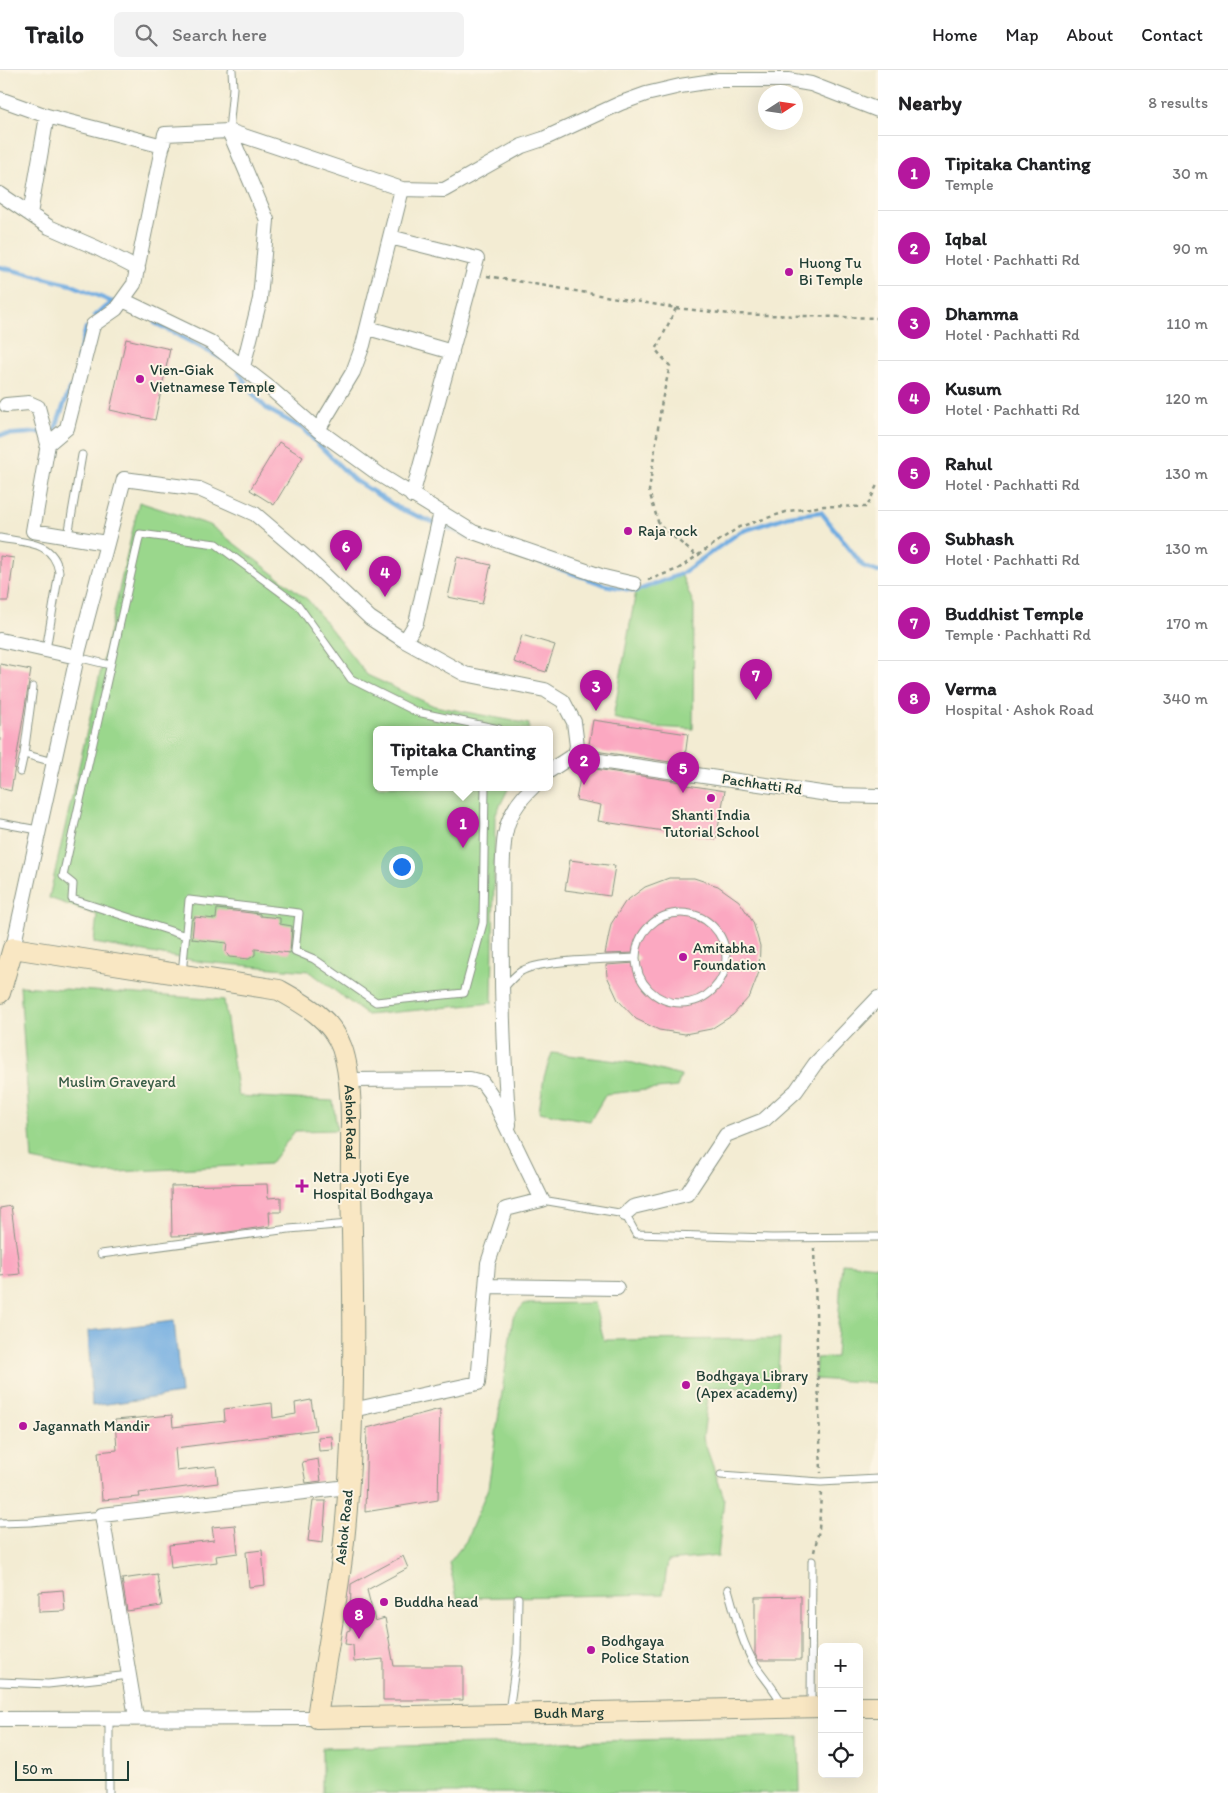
<!DOCTYPE html>
<meta charset="utf-8">
<style>
body{margin:0;font-family:Itim,sans-serif;background:#f2f2f2;color:#202124}
.controls{position:absolute;right:15px;bottom:15px;display:grid;overflow:hidden;border-radius:8px;box-shadow:0 5px 20px #0002}
.controls button{width:45px;height:45px;display:grid;place-items:center;padding:0;border:0;border-bottom:1px solid #e0e0e0;background:#fff;color:#202124;font:25px sans-serif}
.compass{position:absolute;left:758px;top:15px;width:45px;height:45px;border-radius:50%;background:#fff;box-shadow:0 5px 20px #0002;rotate:78deg}
.scale{position:absolute;left:15px;bottom:12px;width:114px;box-sizing:border-box;padding-left:5px;border:2px solid #1f3d34;border-top:0;font-size:14px;line-height:18px;white-space:nowrap;color:#1f3d34;-webkit-text-stroke:4px #fcf5e5;paint-order:stroke}
.you{position:absolute;left:401px;top:796px;width:18px;height:18px;margin:-12px;border:4px solid #fff;border-radius:50%;background:#1a73e8;box-shadow:0 0 0 8px #1a73e833}
.badge{display:grid;place-items:center;width:32px;height:32px;border-radius:50%;background:#b5179e;color:#fff;font-size:16px;font-weight:700}
.pin{position:absolute;translate:-50% -41px;filter:drop-shadow(0 1px 2px #0008)}
.pin::after{content:'';position:absolute;top:26px;width:18px;height:15px;background:inherit;clip-path:polygon(0 0,100% 0,50% 100%)}
.popup{position:absolute;left:373px;top:656px;width:180px;height:65px;box-sizing:border-box;display:grid;place-content:center;border-radius:8px;background:#fff;filter:drop-shadow(0 1px 4px #0005);font-size:16px;white-space:nowrap;color:#757577}
.popup b{font-size:19px;color:#202124}
.popup::after{content:'';position:absolute;left:50%;top:100%;margin-left:-10px;border:10px solid transparent;border-top-color:#fff}
.list{margin:0;padding:0;list-style:none}
h2{display:flex;justify-content:space-between;align-items:center;height:65px;margin:0;padding:0 20px;font-size:21px}
h2 small{font-size:16px;font-weight:400;color:#757577}
.list li{display:grid;grid-template-columns:32px 1fr auto;gap:15px;align-items:center;box-sizing:border-box;height:75px;padding:0 20px;border-top:1px solid #e0e0e0}
.list b{display:block;font-size:19px;white-space:nowrap}
.list p{margin:0;font-size:16px;white-space:nowrap;color:#757577}
.list em{font-size:16px;font-style:normal;color:#757577}
.icon{flex:none;width:28px;height:28px;fill:none;stroke:currentColor;stroke-width:2;stroke-linecap:round;stroke-linejoin:round}
.map{position:relative;flex:none;width:878px;height:1723px;overflow:hidden}
header{display:flex;align-items:center;gap:30px;box-sizing:border-box;height:70px;padding:0 25px;background:#fff;border-bottom:1px solid #e0e0e0}
header strong{font-size:24px}
nav{display:flex;gap:28px;margin-inline-start:auto;font-size:18px}
.search{width:350px;height:45px;background:#f2f2f2;display:flex;align-items:center;gap:12px;box-sizing:border-box;padding:0 18px;border-radius:8px;color:#757577;font-size:19px}
main{display:flex}
aside{flex:1;background:#fff}
.map>svg:first-child{display:block}
.green{fill:#9ad78c;stroke:#5c8a60}
.water{fill:#6face1;stroke:#47748a}
.lines{fill:none;stroke-linecap:round;stroke-linejoin:round}
.stream{stroke:#6face1;stroke-width:4.5}
.building{fill:#fba8c1}
.lane-casing{stroke:#899484;stroke-width:9}
.street-casing{stroke:#899484;stroke-width:16}
.secondary-casing{stroke:#899484;stroke-width:22}
.path{stroke:#899484;stroke-width:2.5;stroke-dasharray:4 4;stroke-linecap:butt}
.lane{stroke:#fff;stroke-width:7}
.street{stroke:#fff;stroke-width:14}
.secondary{stroke:#f9e7c3;stroke-width:20}
.poi-dot{fill:#b5179e;stroke:#fcf5e5;stroke-width:2}
.labels{text-anchor:middle;dominant-baseline:central;stroke-width:4;stroke-linejoin:round;paint-order:stroke}
.poi-label{font-size:15px;fill:#1f3d34;stroke:#fcf5e5;text-anchor:start}
.street-label{font-size:15px;fill:#1f3d34;stroke:#fcf5e5}
.park-label{font-size:15px;fill:#385c46;stroke:#fcf5e5}
</style>
<header>
<strong>Trailo</strong>
<div class="search"><svg class="icon" aria-label="search" viewBox="0 0 24 24"><circle cx="10" cy="10" r="6"/><path d="M15 15l6 6"/></svg>Search here</div>
<nav><a>Home</a><a>Map</a><a>About</a><a>Contact</a></nav>
</header>
<main>
<div class="map">
<svg width="878" height="1723" viewBox="0 0 878 1723">
<rect width="100%" height="100%" fill="#fcf5e5"/>
<filter id="ink" filterUnits="userSpaceOnUse"><feTurbulence type="fractalNoise" baseFrequency=".02" numOctaves="2"/><feDisplacementMap in="SourceGraphic" scale="10" xChannelSelector="R" yChannelSelector="G"/><feConvolveMatrix kernelMatrix="1 2 1 2 8 2 1 2 1" color-interpolation-filters="sRGB"/></filter>
<filter id="wash" filterUnits="userSpaceOnUse"><feTurbulence type="fractalNoise" baseFrequency=".0096" numOctaves="4" result="noise"/><feDisplacementMap in="SourceGraphic" scale="20" xChannelSelector="R" yChannelSelector="G"/><feGaussianBlur stdDeviation="1.12" result="paint"/><feColorMatrix in="noise" values="0 0 0 0 0 0 0 0 0 0 0 0 0 0 0 0 0 1.4 0 .05"/><feComposite in="paint" operator="in"/></filter>
<g filter="url(#wash)">
<rect width="100%" height="100%" fill="#f3ecd3"/>
<path class="green" d="M139 432 210 455 308 530 367 605 434 636 529 654V659H377V717H509L495 746 492 933 367 945 309 901 203 892 94 873 97 845 49 828Z
M681 504 694 535 693 659 654 657 613 648 636 521Z
M20 916 224 930 238 1026 333 1031 337 1060 295 1061 270 1094 98 1103 32 1090Z
M552 983 633 993 681 1006 677 1017 606 1024 590 1051 539 1042 544 1007Z
M842 1193 878 1196V1313L815 1309 816 1288 836 1287Z
M594 1233 604 1270 780 1269 777 1319 709 1317 703 1368 724 1428 718 1486 668 1491 663 1524 457 1528 449 1493 466 1471 488 1418 513 1247 524 1234Z
M799 1666 800 1723H322V1678Z"/>
<path class="water" d="M174 1251 181 1324 92 1336 88 1261Z"/>
<g class="lines">
<path class="stream" d="M0 197 72 215 117 234
M95 245 113 232
M155 253 221 288
M78 288 86 258
M239 302 252 323 267 339 302 358 353 409 400 439 472 468
M51 362H54L70 318
M0 365 44 362
M531 489 605 515 636 521 681 504 740 462 789 446 821 442 863 496 878 502"/>
</g>
<g id="blocks">
<path class="building" d="M126 269 170 279 155 350 110 340Z
M279 372 303 387 274 435 250 420Z
M0 486 14 488 8 531H0Z
M457 487 491 495 482 534 448 527Z
M522 565 555 575 546 602 514 592Z
M0 594 31 600 11 721 0 718Z
M593 650 688 664 684 694 588 680Z
M582 697 681 712V714L725 721 716 769 598 751 601 735 576 730Z
M570 790 615 796 610 826 565 820Z
M669 808H694L718 816 739 831 753 852 760 876 759 902 750 926 733 945 711 959 685 964 659 960 636 949 618 930 607 906 606 895 636 893 640 888 635 883 605 884 611 854 625 832 645 817Z
M217 839 260 844V846L280 848V854L292 856 290 883 255 879V885L249 889 229 887 226 882 227 873 192 869 194 847 216 849Z
M267 1114 268 1128 281 1127V1142H269L270 1156 207 1165 172 1166 171 1116Z
M11 1136 20 1204 0 1206V1138Z
M311 1330 316 1360 175 1378 177 1401 216 1396 218 1413 139 1423 140 1427 102 1430 98 1382 117 1380 115 1350 172 1345 173 1357 225 1351 224 1339 272 1333 273 1348 296 1344 295 1333Z
M440 1339 438 1430 365 1442 367 1358Z
M332 1366 333 1380 319 1381 318 1367Z
M318 1389 321 1411 306 1413 302 1392Z
M313 1431H326L323 1473 308 1471Z
M235 1455 238 1483 216 1486 217 1492 171 1498 169 1475 214 1470 212 1457Z
M262 1480 265 1515 249 1517 246 1482Z
M403 1486 408 1498 367 1520 375 1551 385 1548 394 1596H463V1630H383V1589L354 1592 353 1575 345 1574 347 1561 350 1560 351 1514Z
M157 1504 162 1536 127 1541 122 1509Z
M63 1520 65 1541 39 1542V1522Z
M801 1526V1590H758L755 1584V1527Z"/>
</g>
</g>
<g filter="url(#ink)">
<use href="#blocks" fill-opacity="0" stroke="#899484" stroke-width="1"/>
<g class="lines">
<g class="lane-casing">
<path id="lane" d="M229 61 233 18 232 0
M68 466 82 385
M0 468C26 473 54 471 59 502L46 580
M77 587 110 595
M33 617 24 684 53 692
M20 702 24 684
M0 753 38 760
M636 888a45 45 0 1 1 90 0a45 45 0 1 1-90 0Z
M186 866 72 829 73 814 63 806 140 464 216 474 298 535 351 609 417 642 499 659
M182 904 189 830 299 843 295 881 314 889 376 932 464 923 483 853 485 717
M503 919C508 913 513 907 520 902 539 889 609 890 635 888
M542 1130 625 1144 636 1164 772 1168 878 1167
M101 1184 289 1159 349 1154
M721 1405 821 1412 878 1409
M0 1453 31 1452 102 1445
M728 1519C735 1543 741 1571 754 1593 764 1608 774 1618 783 1635
M0 1612 48 1614 130 1605
M811 1634 812 1491
M509 1642 517 1584 518 1528
M109 1723V1648"/>
</g>
<g class="street-casing">
<path id="street" d="M0 29 47 46 163 76
M229 61 267 150 260 229 243 297
M0 124 49 157 97 178 138 199
M30 144 47 46
M390 167 477 189 412 426
M123 230 210 272 271 319 318 360 380 405 473 462 604 507 634 514
M368 258 452 282
M6 335 29 333 38 337 48 374
M318 360 353 302 363 275 402 119
M106 473 33 461 48 374 67 358 93 255 116 239 134 214 165 64 229 61 402 119 444 120 522 76 543 69 621 33 646 24 680 16 719 10H788L811 14 878 40
M0 570 77 587
M405 571 416 553 441 442
M549 701 575 684
M13 878 77 587 124 409 199 419 255 444 309 490 370 548 405 571 465 604 545 620 563 631 574 652 577 676 575 684 586 689 835 725 878 726
M349 1010 470 1009 482 1012 490 1023 542 1130 506 1139 488 1193 478 1313 352 1340
M509 1055C503 985 501 915 502 845 503 819 501 791 505 765 508 746 519 730 533 717
M625 1144 633 1137 687 1124 726 1065 764 1050 796 1021 815 994 878 928
M486 1216 617 1218
M136 1647 102 1445 348 1417
M0 1649 317 1648"/>
</g>
<g class="secondary-casing">
<g id="secondary">
<path id="s1" d="M0 923 13 878 279 920C304 934 332 949 342 978 355 1015 350 1079 351 1119 354 1236 356 1355 344 1471 338 1530 325 1589 317 1648L822 1637"/>
<path d="M859 1637H878"/>
</g>
</g>
<path class="path" d="M487 206 676 238 656 280 670 296 662 330 649 421 659 455 697 486
M676 238 730 244 878 248
M648 510 678 499 739 457 789 441 824 436 867 437 877 415 878 416
M814 1178 821 1403
M814 1482 819 1460 821 1423"/>
<use href="#lane" class="lane"/>
<use href="#street" class="street"/>
<use href="#secondary" class="secondary"/>
</g>
</g>
<g class="poi-dot">
<circle cx="789" cy="202" r="5"/>
<circle cx="140" cy="309" r="5"/>
<circle cx="628" cy="461" r="5"/>
<circle cx="711" cy="728" r="5"/>
<circle cx="683" cy="887" r="5"/>
<path d="M299.5 1108.5h5v5h5v5h-5v5h-5v-5h-5v-5h5z"/>
<circle cx="686" cy="1315" r="5"/>
<circle cx="23" cy="1356" r="5"/>
<circle cx="384" cy="1532" r="5"/>
<circle cx="591" cy="1580" r="5"/>
</g>
<g class="labels">
<g class="poi-label">
<text x="799" y="193">Huong Tu<tspan x="799" dy="17">Bi Temple</tspan></text>
<text x="150" y="300">Vien-Giak<tspan x="150" dy="17">Vietnamese Temple</tspan></text>
<text x="638" y="461">Raja rock</text>
<text x="711" y="745" text-anchor="middle">Shanti India<tspan x="711" dy="17">Tutorial School</tspan></text>
<text x="693" y="878">Amitabha<tspan x="693" dy="17">Foundation</tspan></text>
<text x="313" y="1107">Netra Jyoti Eye<tspan x="313" dy="17">Hospital Bodhgaya</tspan></text>
<text x="696" y="1306">Bodhgaya Library<tspan x="696" dy="17">(Apex academy)</tspan></text>
<text x="33" y="1356">Jagannath Mandir</text>
<text x="394" y="1532">Buddha head</text>
<text x="601" y="1571">Bodhgaya<tspan x="601" dy="17">Police Station</tspan></text>
</g>
<g class="street-label">
<text transform="translate(762 714) rotate(8)">Pachhatti Rd</text>
<text stroke="none"><textPath href="#s1" startOffset="479">Ashok Road</textPath></text>
<text transform="translate(344 1457) rotate(-84)">Ashok Road</text>
<text stroke="none"><textPath href="#s1" startOffset="1329">Budh Marg</textPath></text>
</g>
<g class="park-label">
<text x="117" y="1012">Muslim Graveyard</text>
</g>
</g>
</svg>
<div class="controls">
<button>+</button>
<button>−</button>
<button><svg class="icon" aria-label="locate" viewBox="0 0 24 24"><circle cx="12" cy="12" r="6"/><path d="M12 2v4M12 18v4M2 12h4M18 12h4"/></svg></button>
</div>
<svg class="compass" viewBox="-18 -18 36 36"><path d="M0-13l5 13h-10z" fill="#e53935"/><path d="M0 13l5-13h-10z" fill="#757577"/></svg>
<div class="scale">50 m</div>
<div class="you"></div>
<div class="pin badge" style="left:463px;top:778px">1</div>
<div class="popup"><b>Tipitaka Chanting</b>Temple</div>
<div class="pin badge" style="left:584px;top:715px">2</div>
<div class="pin badge" style="left:596px;top:641px">3</div>
<div class="pin badge" style="left:385px;top:527px">4</div>
<div class="pin badge" style="left:683px;top:723px">5</div>
<div class="pin badge" style="left:346px;top:501px">6</div>
<div class="pin badge" style="left:756px;top:630px">7</div>
<div class="pin badge" style="left:359px;top:1569px">8</div>
</div>
<aside>
<h2>Nearby<small>8 results</small></h2>
<ul class="list">
<li><span class="badge">1</span><div><b>Tipitaka Chanting</b><p>Temple</p></div><em>30 m</em></li>
<li><span class="badge">2</span><div><b>Iqbal</b><p>Hotel · Pachhatti Rd</p></div><em>90 m</em></li>
<li><span class="badge">3</span><div><b>Dhamma</b><p>Hotel · Pachhatti Rd</p></div><em>110 m</em></li>
<li><span class="badge">4</span><div><b>Kusum</b><p>Hotel · Pachhatti Rd</p></div><em>120 m</em></li>
<li><span class="badge">5</span><div><b>Rahul</b><p>Hotel · Pachhatti Rd</p></div><em>130 m</em></li>
<li><span class="badge">6</span><div><b>Subhash</b><p>Hotel · Pachhatti Rd</p></div><em>130 m</em></li>
<li><span class="badge">7</span><div><b>Buddhist Temple</b><p>Temple · Pachhatti Rd</p></div><em>170 m</em></li>
<li><span class="badge">8</span><div><b>Verma</b><p>Hospital · Ashok Road</p></div><em>340 m</em></li>
</ul>
</aside>
</main>
